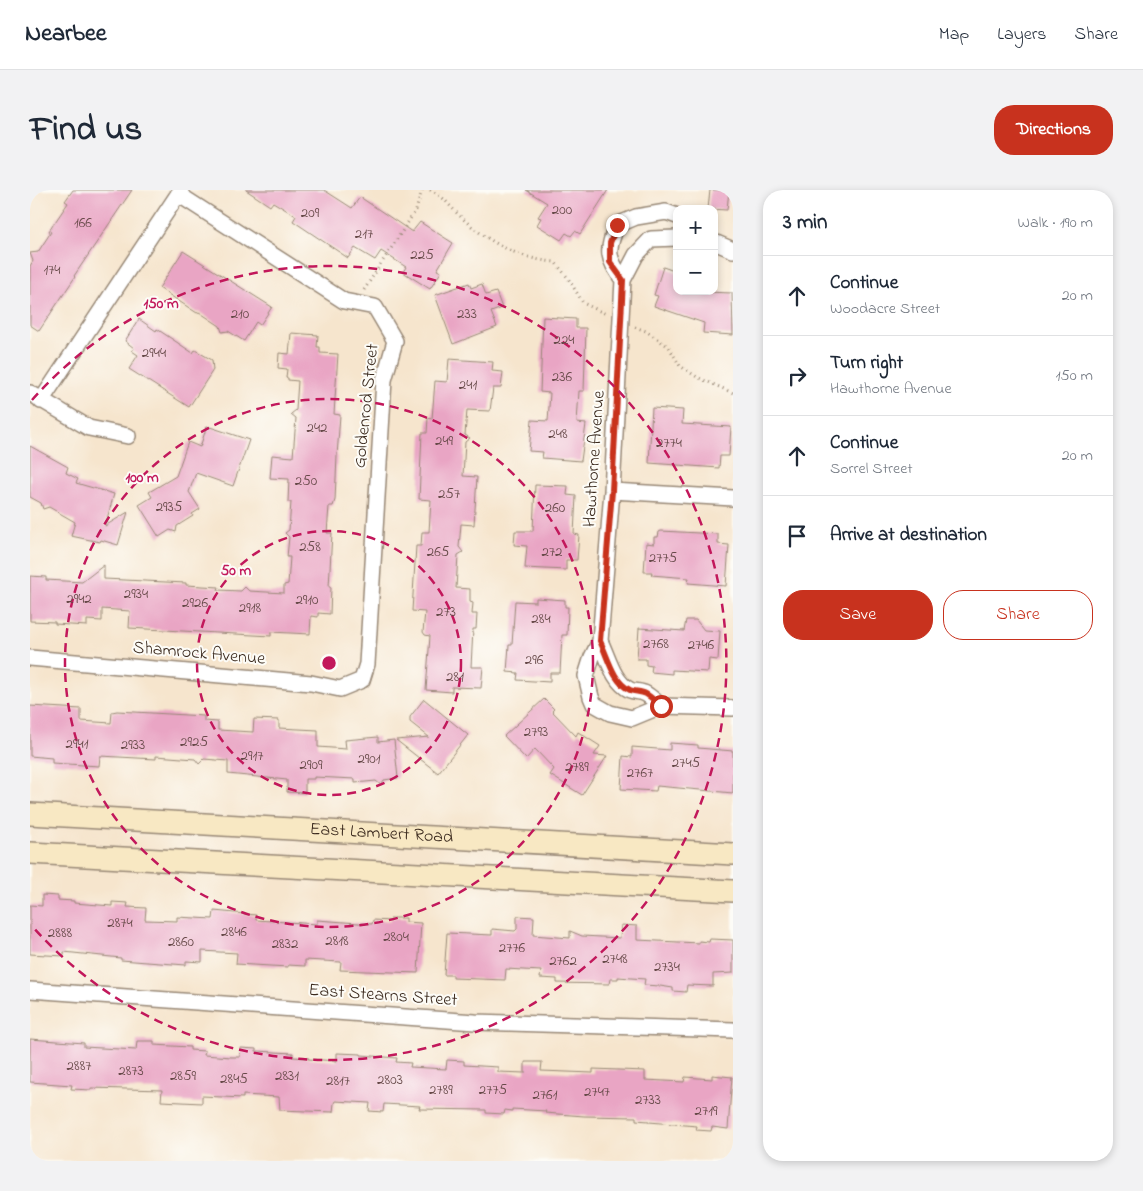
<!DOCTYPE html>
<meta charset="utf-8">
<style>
body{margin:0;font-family:"Indie Flower",sans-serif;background:#f2f2f3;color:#1f2937}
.controls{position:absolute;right:15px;top:15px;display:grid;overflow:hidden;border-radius:10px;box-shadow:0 2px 8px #0003}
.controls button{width:45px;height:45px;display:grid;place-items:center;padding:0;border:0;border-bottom:1px solid #e0e1e3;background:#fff;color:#1f2937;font:25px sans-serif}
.stop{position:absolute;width:15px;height:15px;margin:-11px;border:4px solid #c8321e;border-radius:50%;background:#fff}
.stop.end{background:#c8321e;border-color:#fff;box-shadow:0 1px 5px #0008}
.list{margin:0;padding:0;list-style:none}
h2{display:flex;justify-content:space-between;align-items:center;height:65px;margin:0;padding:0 20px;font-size:21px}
h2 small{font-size:16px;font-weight:400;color:#747a83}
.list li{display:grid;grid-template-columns:32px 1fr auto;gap:15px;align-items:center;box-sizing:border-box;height:80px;padding:0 20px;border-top:1px solid #e0e1e3}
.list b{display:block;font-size:19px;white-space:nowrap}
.list p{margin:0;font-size:16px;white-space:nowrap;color:#747a83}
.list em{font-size:16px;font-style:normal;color:#747a83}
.actions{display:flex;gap:10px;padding:15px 20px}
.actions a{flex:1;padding:11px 0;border:1px solid #c8321e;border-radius:20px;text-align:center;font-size:18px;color:#c8321e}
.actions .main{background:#c8321e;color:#fff}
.icon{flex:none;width:28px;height:28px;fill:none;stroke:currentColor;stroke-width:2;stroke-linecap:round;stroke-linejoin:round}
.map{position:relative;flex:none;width:703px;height:971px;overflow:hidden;border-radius:20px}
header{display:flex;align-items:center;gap:30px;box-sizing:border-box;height:70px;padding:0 25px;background:#fff;border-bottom:1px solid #e0e1e3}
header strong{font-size:24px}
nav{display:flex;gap:28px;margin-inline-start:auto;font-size:18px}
.intro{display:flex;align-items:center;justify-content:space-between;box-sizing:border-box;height:120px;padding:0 30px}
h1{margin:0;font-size:35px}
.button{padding:12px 22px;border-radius:20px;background:#c8321e;color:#fff;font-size:18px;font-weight:700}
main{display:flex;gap:30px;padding:0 30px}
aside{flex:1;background:#fff;border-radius:20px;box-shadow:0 2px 8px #0003}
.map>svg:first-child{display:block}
.building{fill:#e9a5c4}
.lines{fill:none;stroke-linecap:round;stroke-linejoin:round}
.minor-casing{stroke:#988876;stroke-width:18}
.secondary-casing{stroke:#988876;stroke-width:24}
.path{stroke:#988876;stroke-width:3;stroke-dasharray:1 4;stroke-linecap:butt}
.minor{stroke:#fff;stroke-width:15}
.secondary{stroke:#f8e8c3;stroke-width:21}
.route{stroke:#c8321e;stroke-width:6}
.ring{fill:none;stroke:#c2185b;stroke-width:2.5;stroke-dasharray:9 6}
.labels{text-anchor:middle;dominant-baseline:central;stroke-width:4;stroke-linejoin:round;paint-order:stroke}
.number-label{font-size:15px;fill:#664948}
.street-label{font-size:18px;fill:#3b2a1e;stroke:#fdfcf7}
.centre{fill:#c2185b;stroke:#fdfcf7;stroke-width:2.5}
.ring-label{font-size:15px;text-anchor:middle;font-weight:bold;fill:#c2185b;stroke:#fdfcf7;stroke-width:4;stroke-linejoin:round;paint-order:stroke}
</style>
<header>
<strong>Nearbee</strong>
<nav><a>Map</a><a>Layers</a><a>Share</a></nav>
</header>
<div class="intro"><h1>Find us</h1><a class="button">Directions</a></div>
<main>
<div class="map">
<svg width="703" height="971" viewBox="0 0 703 971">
<rect width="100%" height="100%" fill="#fdfcf7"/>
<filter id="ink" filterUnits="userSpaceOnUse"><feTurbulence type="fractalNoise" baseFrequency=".02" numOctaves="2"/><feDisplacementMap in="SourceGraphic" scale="10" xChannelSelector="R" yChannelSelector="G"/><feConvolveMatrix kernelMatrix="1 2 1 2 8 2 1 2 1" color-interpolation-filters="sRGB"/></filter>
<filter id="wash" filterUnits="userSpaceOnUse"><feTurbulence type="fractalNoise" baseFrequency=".0096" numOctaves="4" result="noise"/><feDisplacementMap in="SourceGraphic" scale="20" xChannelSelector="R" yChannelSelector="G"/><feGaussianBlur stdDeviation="1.12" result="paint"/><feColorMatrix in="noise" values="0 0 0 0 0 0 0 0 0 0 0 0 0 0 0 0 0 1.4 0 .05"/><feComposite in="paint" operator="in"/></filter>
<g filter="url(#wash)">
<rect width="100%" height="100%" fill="#f6e5cd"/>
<g id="blocks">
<path class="building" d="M43 0H102L44 86 45 87 9 141 0 135V76L3 71 0 63 8 62 21 42 19 41 38 13 35 11Z
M216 0H294L322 18 330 7 382 42 390 32 423 53 407 80 411 82 400 99 373 82 376 77 351 61 345 70 325 58 318 68 263 31 266 26 243 12 240 16Z
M496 0H578L550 44 545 41 541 46 536 43 531 50 507 35 511 28 508 27 517 13Z
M680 0H699L697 20 678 19Z
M153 61 242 117 230 135 226 132 214 151 198 141 192 142 190 136 169 122 167 123 129 98Z
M633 77 647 82V101L702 103 703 145 673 143 674 133 624 116 628 106 624 105Z
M439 93 441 98 452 94 456 105 466 102 472 118 461 122 467 137 423 154 405 105Z
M513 127 546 129V138H556L554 201H549L547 233 556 234 551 271 512 268 513 262 499 261 502 230 518 231 520 203 510 202Z
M109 129 126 141 127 139 163 163 165 160 182 170 183 180 159 217 99 179 108 165 102 161 104 158 95 151Z
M261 143 288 145 287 157H290V163L308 164 304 224 310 225 307 266 305 310 303 316H299L297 343H302L299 397H301L300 424 288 423V427L281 426 280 444 241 442V446L99 438 100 421 72 419V431L57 430V436L25 434V432L0 431V386L16 387V390L52 392 74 375V389L156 393V395L189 397 188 400 211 401 215 397 219 401 254 403V395L258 394 260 367H257L259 347 255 343 259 340 261 312H258L259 289 240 288 242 265 263 267 266 228 261 224 266 220 268 191 258 190V188H256L257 179 248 178 249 163 259 164Z
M419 169 463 172 462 181 473 182 471 198H463L460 221 437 220 435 245 440 248 435 252 433 286 447 287 444 335 431 334 429 357 433 362 428 365 426 398 440 399V412L443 413 442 424H447L446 439H443L441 477H453L451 498 422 497V502L396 500 400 446 395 445 393 442 395 422 382 421 386 356H391L392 342H399L401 310 389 309 392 243H397L398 228 402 229 405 191 417 192Z
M622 218 653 220 652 234 701 237 699 266H690L689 278 619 273Z
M177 236 219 250 203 296 166 283 159 302 170 319 162 324 163 326 147 336 146 342 140 340 129 347 109 315 122 307 119 302 146 286 158 252 170 257Z
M0 256 38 277 36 283 48 289 46 293 84 304 75 336 98 322 88 355 71 350 70 352 41 346 45 332 19 317 13 319 11 313 0 307Z
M505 295 538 296 537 305 546 306 544 344 549 345 547 370H536V380L495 378 497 356 484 355 485 341H503Z
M631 341 688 344V354L699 355 696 396 658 393 659 388 621 385 622 382H614L616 353 624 354V347H628L629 342Z
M506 408 535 410V417H538L537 445H532L530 483H520V492L487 490 488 483 477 482 479 455H482L485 411 506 412Z
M656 430H666L674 440 690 441 688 470 679 469 678 482 642 480V484L621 482 622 476 616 475V469H607L609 438 654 441Z
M394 509 438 545 408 583 366 550 399 547 380 532V527Z
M514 509 524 519 522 521 546 546 548 542 570 556 564 565 577 566 552 605 520 585 524 579 505 559 496 569 474 546Z
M0 516 51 519V531L81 533 82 522 87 521 174 526V531L188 532V540L223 542 224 529 249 530V538L288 540V557L316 559 315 550 348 547V552L364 550 368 588 354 590 351 595 346 591 325 593V589L284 587V589H275V603L257 602V590L198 584V571L174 569 169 574 165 569 126 566V569L70 566 69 576 22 573V568L0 566Z
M640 553 668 555V558L703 561V603L627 596 626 601 591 599 593 566 602 567V557L640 560Z
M12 705 28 706V710L44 711V713L82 716V712L98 713 97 717 116 718 115 730 147 731V727L183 729 184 721 226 725V730L287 734V730L342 734 343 730 361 731V728H376V732L391 733 388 783 310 780 311 772 275 770V776L258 775V777L206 774 207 763 172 761V772L156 771V775L91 770V768L34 762V766L0 764V715L12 716Z
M487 726 504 727 503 745 540 748V741L552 746 590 748 591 735 607 736V750L669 753V751L679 752 680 749 703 750V783L683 784V796L657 795 656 802 643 801V798L630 796 614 795 615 789 588 787V789H580L579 794 527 793V789L510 788 511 781 476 779 475 790 423 788V785H414L417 743 462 745V739L485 741 487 739Z
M0 849 54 853V857L106 860 107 851H124V855L160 857V860L175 861 174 865 201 867H210L211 858 226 859V861L263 863V867L279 868 278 869 307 871V863L331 864V865L367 868 366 872 381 873 380 877 416 879 417 870 434 871V875L468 877V882L495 883V872H512L511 881 563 883V879L615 881V890L654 892 655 887 682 889V885L702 887 698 939 682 937 681 941 666 940 667 936 619 932V931L606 930V927L554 926 515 923 516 921 482 919V921L475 920 474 924 456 923V920L389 919 390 916 354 914 353 922 339 921 340 913 305 911 304 913 303 922 250 920 249 907 213 905V908L172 906V913L131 911 132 900 61 898V900L41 899 42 895 0 892Z"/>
</g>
</g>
<g filter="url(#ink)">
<use href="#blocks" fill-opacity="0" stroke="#988876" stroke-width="1"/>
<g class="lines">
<g class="minor-casing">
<path id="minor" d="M647 48 621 49 606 65 593 90 582 301 570 451 562 467 556 486 561 507 564 514 580 523 602 528 631 516 703 518
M684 52 703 60
M593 90C577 67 576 62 587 35L606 27 636 22 647 26
M0 203 59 238 98 246
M11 211 151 0
M582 301 703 308
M570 451C578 467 583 492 600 500 605 502 611 501 616 504 621 507 626 512 631 516
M0 468 281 493 310 499 332 490 337 474 354 190 365 151 345 117 314 111 148 4
M0 800 445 832 703 840"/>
</g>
<g class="secondary-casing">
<g id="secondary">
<path id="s1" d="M0 624 703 664"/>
<path d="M0 663 703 701"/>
</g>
</g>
<path class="path" d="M400 0C415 7 418 15 429 25 456 51 488 69 525 72L538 88 553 113 576 124
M334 100 386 20 392 0
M605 137 616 141 639 157 650 176 667 187 703 203"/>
<use href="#minor" class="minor"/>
<use href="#secondary" class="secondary"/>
</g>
</g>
<g class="lines" filter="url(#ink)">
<path class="route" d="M587 35 580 53V72L593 90 591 131 582 301 570 451C578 467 583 492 600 500 605 502 611 501 616 504 621 507 626 512 631 516"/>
</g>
<g class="ring">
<circle cx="299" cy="473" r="132"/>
<circle cx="299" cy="473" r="264"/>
<path d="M2 210A397 397 0 1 1 2 736"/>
</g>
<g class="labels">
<g class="number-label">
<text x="532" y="20">200</text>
<text x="280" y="23">209</text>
<text x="53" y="33">166</text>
<text x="334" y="44">217</text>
<text x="392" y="65">225</text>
<text x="22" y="80">174</text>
<text x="210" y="124">210</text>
<text x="437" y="124">233</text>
<text x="534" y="150">224</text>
<text x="124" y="163">2944</text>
<text x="532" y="187">236</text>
<text x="438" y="195">241</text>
<text x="287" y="238">242</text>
<text x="528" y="244">248</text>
<text x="414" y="251">249</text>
<text x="639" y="253">2774</text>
<text x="276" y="291">250</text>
<text x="419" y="304">257</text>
<text x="139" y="317">2935</text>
<text x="525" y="318">260</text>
<text x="280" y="357">258</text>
<text x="408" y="362">265</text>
<text x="522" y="362">272</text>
<text x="633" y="368">2775</text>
<text x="106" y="404">2934</text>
<text x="49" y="409">2942</text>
<text x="277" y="410">2910</text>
<text x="165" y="413">2926</text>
<text x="220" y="418">2918</text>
<text x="416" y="422">273</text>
<text x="511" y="429">284</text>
<text x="626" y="454">2768</text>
<text x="671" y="455">2746</text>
<text x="504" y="470">296</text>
<text x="425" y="487">281</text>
<text x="506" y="542">2793</text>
<text x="164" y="552">2925</text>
<text x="47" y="554">2941</text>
<text x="103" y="555">2933</text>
<text x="222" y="566">2917</text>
<text x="339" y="569">2901</text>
<text x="656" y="573">2745</text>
<text x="281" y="575">2909</text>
<text x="547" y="577">2789</text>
<text x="610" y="583">2767</text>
<text x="90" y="733">2874</text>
<text x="204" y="742">2846</text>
<text x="30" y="743">2888</text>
<text x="366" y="747">2804</text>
<text x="307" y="751">2818</text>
<text x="151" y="752">2860</text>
<text x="255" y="754">2832</text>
<text x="482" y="758">2776</text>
<text x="585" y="769">2748</text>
<text x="533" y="771">2762</text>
<text x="637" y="777">2734</text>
<text x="49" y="876">2887</text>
<text x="101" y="881">2873</text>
<text x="153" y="886">2859</text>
<text x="257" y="886">2831</text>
<text x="204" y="889">2845</text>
<text x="360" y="890">2803</text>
<text x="308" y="891">2817</text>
<text x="411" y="900">2789</text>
<text x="463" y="900">2775</text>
<text x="567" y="902">2747</text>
<text x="515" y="905">2761</text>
<text x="618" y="910">2733</text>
<text x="676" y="921">2719</text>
</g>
<g class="street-label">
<text transform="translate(337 216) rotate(-84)">Goldenrod Street</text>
<text transform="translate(565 269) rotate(-86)">Hawthorne Avenue</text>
<text transform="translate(169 464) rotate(5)">Shamrock Avenue</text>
<text stroke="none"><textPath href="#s1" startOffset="352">East Lambert Road</textPath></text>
<text transform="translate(353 806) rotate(4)">East Stearns Street</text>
</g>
</g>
<circle cx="299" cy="473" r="8" class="centre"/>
<g class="ring-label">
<text x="131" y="118">150 m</text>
<text x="112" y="292">100 m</text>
<text x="206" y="385">50 m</text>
</g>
</svg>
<div class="controls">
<button>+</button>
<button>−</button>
</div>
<div class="stop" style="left:631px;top:516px"></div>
<div class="stop end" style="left:587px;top:35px"></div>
</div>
<aside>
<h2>3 min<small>Walk · 190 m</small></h2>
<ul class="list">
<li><svg class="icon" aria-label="ahead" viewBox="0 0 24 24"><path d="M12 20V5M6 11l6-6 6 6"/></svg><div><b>Continue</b><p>Woodacre Street</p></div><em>20 m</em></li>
<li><svg class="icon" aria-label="right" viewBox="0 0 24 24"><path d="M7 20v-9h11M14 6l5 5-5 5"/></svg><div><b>Turn right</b><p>Hawthorne Avenue</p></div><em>150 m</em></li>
<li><svg class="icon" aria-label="ahead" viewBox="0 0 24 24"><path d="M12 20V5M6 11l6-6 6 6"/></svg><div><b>Continue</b><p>Sorrel Street</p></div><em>20 m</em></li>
<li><svg class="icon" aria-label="arrive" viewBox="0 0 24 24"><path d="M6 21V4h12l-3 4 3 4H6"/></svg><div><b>Arrive at destination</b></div></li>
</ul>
<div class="actions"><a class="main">Save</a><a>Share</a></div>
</aside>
</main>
